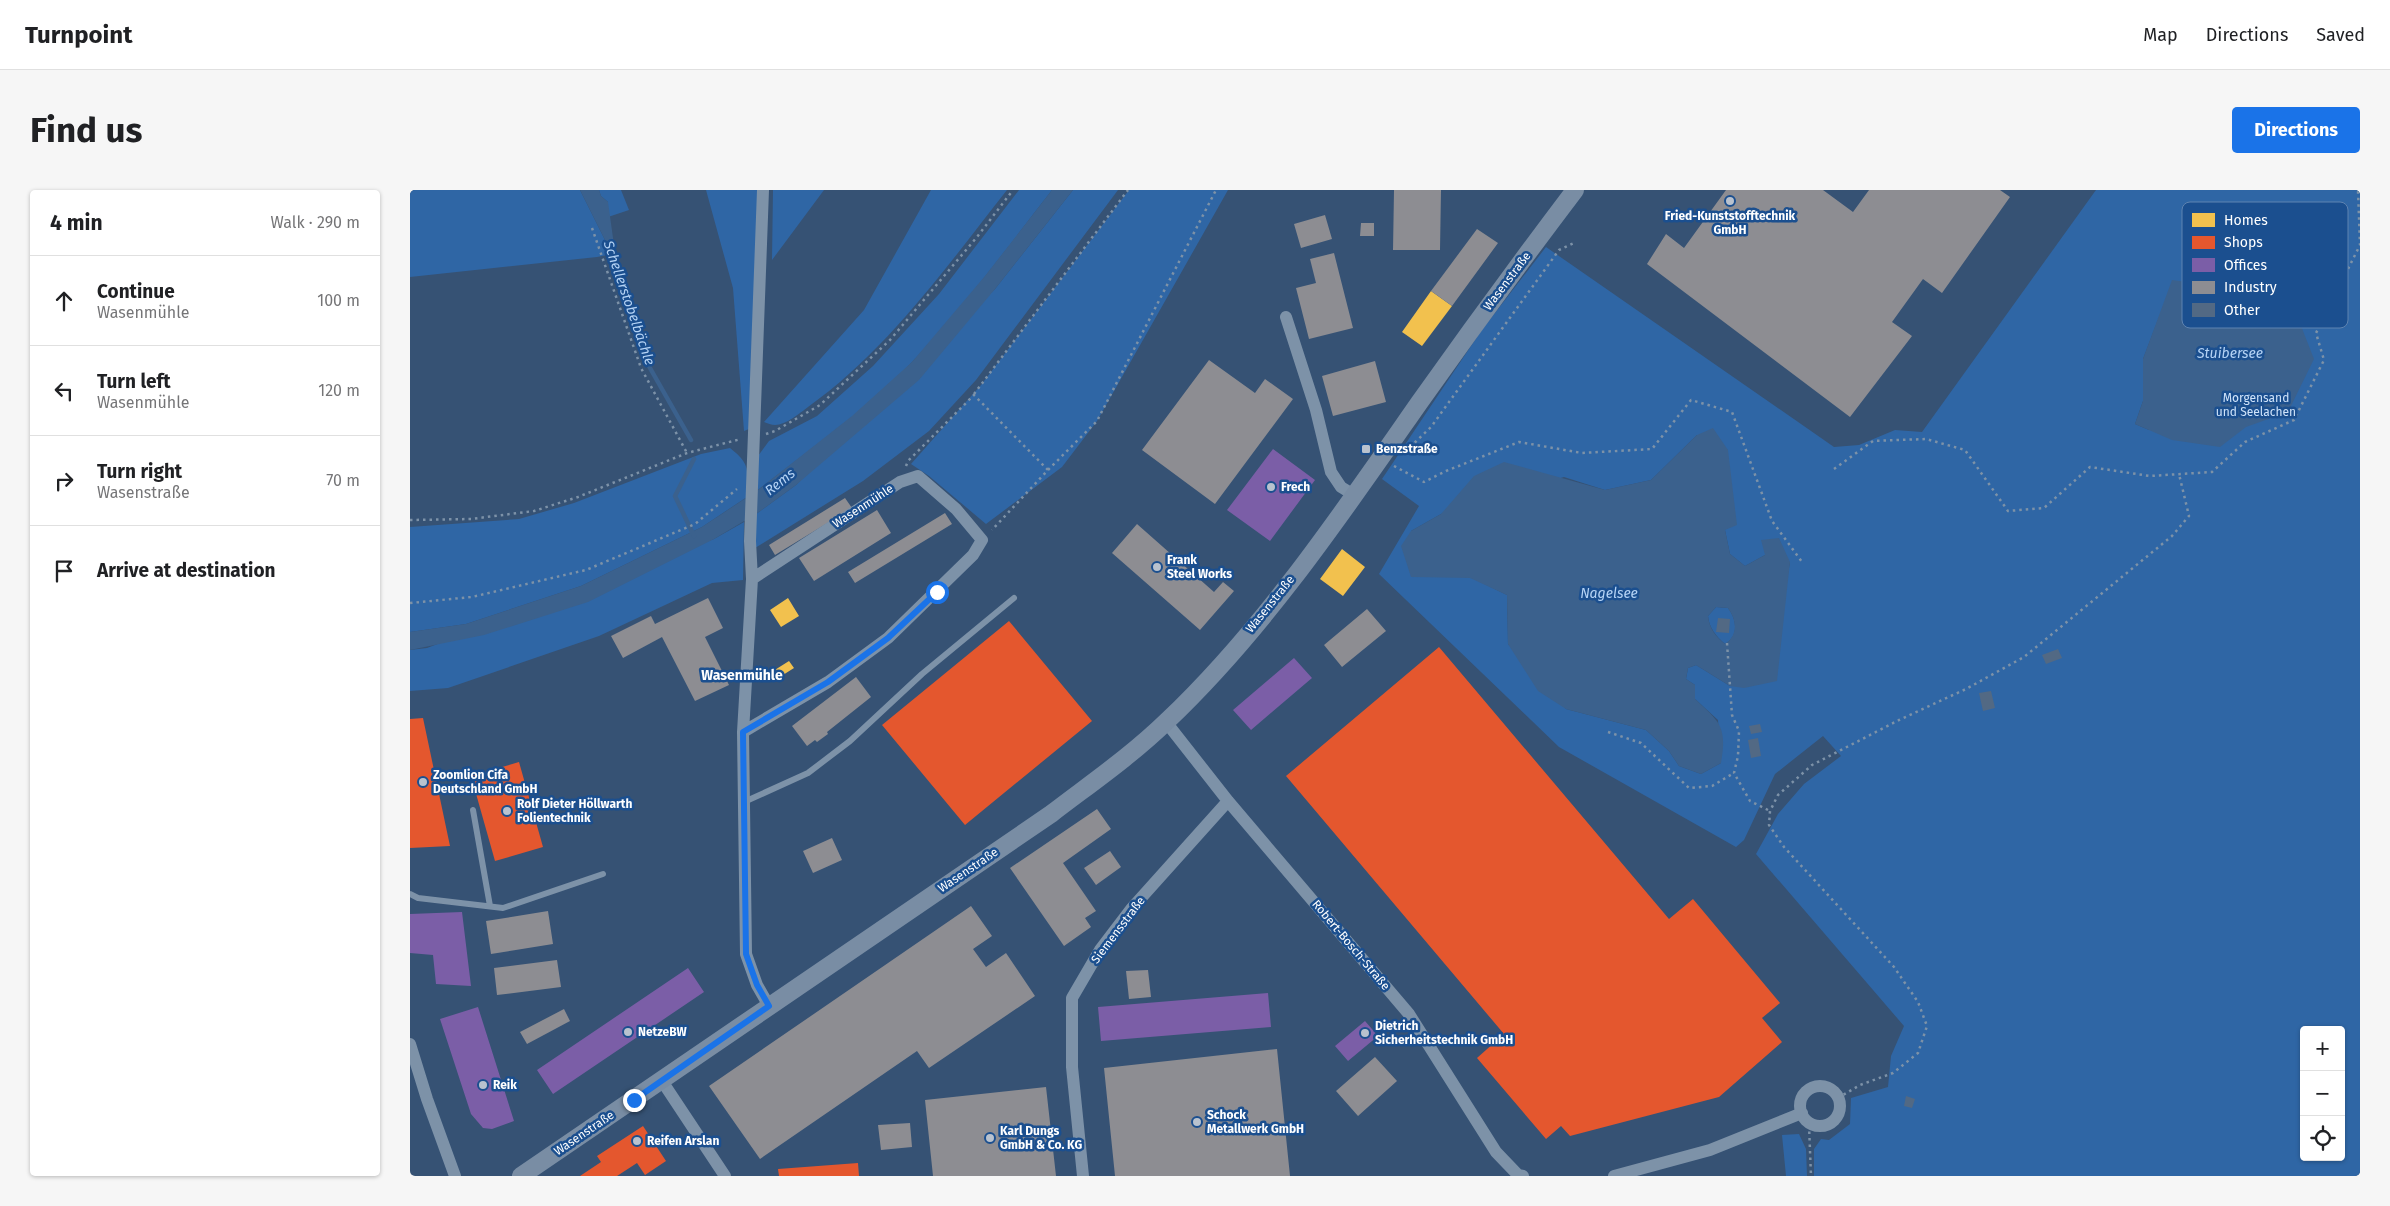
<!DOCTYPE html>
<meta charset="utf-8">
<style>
body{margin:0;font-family:"Fira Sans",sans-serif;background:#f6f6f6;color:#202124}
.controls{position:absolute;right:15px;bottom:15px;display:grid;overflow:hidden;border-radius:5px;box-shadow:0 1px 4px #0004}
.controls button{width:45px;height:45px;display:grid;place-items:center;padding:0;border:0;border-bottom:1px solid #e0e0e0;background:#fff;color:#202124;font:25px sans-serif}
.stop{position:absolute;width:15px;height:15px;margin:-11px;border:4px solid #1a73e8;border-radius:50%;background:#fff}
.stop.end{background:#1a73e8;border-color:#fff;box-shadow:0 1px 5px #0008}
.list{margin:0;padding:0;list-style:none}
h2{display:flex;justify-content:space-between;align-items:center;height:65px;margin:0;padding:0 20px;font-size:21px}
h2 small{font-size:16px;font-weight:400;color:#757577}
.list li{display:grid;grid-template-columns:32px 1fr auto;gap:15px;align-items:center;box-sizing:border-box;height:90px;padding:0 20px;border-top:1px solid #e0e0e0}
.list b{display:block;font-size:19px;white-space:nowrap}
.list p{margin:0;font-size:16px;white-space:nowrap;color:#757577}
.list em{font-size:16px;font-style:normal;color:#757577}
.icon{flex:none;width:28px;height:28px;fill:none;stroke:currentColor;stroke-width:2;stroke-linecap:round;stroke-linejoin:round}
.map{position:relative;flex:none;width:1950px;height:986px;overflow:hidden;border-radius:5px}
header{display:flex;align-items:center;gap:30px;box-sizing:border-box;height:70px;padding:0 25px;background:#fff;border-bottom:1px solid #e0e0e0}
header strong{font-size:24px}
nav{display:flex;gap:28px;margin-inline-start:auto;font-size:18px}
.intro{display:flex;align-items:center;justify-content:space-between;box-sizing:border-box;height:120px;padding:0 30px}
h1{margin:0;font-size:35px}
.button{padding:12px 22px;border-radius:5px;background:#1a73e8;color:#fff;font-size:18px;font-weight:700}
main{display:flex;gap:30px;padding:0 30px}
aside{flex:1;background:#fff;border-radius:5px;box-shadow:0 1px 4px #0004}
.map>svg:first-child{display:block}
.green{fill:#2f66a5;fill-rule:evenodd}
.water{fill:#3b618d;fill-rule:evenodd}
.homes{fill:#f2c14e}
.shops{fill:#e4572e}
.offices{fill:#7b5ea7}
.industry{fill:#8d8d92}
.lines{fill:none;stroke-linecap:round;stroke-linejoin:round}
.stream{stroke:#3b618d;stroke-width:4.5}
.building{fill:#526984}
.path{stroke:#7d92a8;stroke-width:2.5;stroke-dasharray:2.5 4;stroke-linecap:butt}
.lane{stroke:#7d92a8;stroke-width:6}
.street{stroke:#7d92a8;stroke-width:12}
.secondary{stroke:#798da4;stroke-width:18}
.route{stroke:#1a73e8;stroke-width:6}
.poi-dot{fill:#b9c2ce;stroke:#1b4f8f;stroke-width:2}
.labels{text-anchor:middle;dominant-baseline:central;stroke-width:5;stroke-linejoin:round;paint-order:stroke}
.poi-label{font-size:12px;font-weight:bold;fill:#fff;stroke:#1b4f8f;text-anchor:start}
.street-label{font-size:12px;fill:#fff;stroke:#1b4f8f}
.park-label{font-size:12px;fill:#cfe3fa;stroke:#1b4f8f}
.water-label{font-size:14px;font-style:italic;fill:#b5d3f5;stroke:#1b4f8f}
.neighbourhood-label{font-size:14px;font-weight:bold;fill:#fff;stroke:#1b4f8f}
.key{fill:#1b4f8f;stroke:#5f84b1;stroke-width:1}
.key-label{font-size:14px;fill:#fff}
</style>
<header>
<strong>Turnpoint</strong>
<nav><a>Map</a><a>Directions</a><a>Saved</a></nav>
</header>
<div class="intro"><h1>Find us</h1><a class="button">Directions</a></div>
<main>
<aside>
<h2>4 min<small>Walk · 290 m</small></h2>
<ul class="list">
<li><svg class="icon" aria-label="ahead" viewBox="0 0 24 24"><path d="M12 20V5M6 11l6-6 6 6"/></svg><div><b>Continue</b><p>Wasenmühle</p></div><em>100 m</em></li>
<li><svg class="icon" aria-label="left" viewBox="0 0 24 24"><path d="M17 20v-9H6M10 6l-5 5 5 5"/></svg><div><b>Turn left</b><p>Wasenmühle</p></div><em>120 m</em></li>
<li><svg class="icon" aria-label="right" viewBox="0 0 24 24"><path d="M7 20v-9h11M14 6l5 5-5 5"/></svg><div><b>Turn right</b><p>Wasenstraße</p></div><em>70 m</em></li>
<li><svg class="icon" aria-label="arrive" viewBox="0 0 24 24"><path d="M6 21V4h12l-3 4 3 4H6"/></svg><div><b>Arrive at destination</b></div></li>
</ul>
</aside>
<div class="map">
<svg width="1950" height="986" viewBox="0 0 1950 986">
<rect width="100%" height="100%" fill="#365274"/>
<path class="green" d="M0 0H170L202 64 187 67 0 87Z
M189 0H211L219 20 198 27V12L191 6Z
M296 0H348L339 239 334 241 323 98Z
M363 0H414L362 70Z
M521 0H597C537 76 478 160 398 217 390 223 376 235 365 235 362 235 357 233 354 232L454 120Z
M609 0H642C597 58 553 118 503 171 457 220 400 259 348 300V266L359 251 407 226 463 176 529 104Z
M663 0H708L566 190 519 241 453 291 345 358 346 324 386 295 585 99Z
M719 0H818L687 231 652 277 576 334 519 286 501 274 571 195Z
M1686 0H1950V986H1404V959L1411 949 1419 950 1440 934 1441 908 1478 897 1481 866 1494 836 1346 664 1368 624 1394 594 1431 566 1413 546 1365 584 1334 650 1326 657 1149 557 969 384 1009 316 972 289 1071 141 1136 57 1424 257 1449 255 1485 240 1512 242ZM1749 127 1739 240 1725 234 1733 211V169ZM1287 245 1318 260 1315 340 1320 364 1335 376 1355 365 1380 372 1376 397 1320 496 1286 475 1278 478 1276 489 1285 495V509L1308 530 1311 573 1291 584 1269 576 1259 561 1236 540 1156 519 1098 454 1097 405 1060 387H1001V341L1031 324 1154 287 1195 300 1241 290ZM1894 840H1931V967H1894Z
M320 258C342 275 337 281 337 307L292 337 171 396 56 434 0 442V337L109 329 164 313 291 264Z
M334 332 333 390 302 393 189 446 38 498 0 501V460L17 458 304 349Z
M1306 417 1318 418C1327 430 1329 446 1315 454 1306 446 1299 438 1298 426Z
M1389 944 1396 959 1397 986H1376L1372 945Z"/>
<path class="water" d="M170 0H189L191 6 198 12 204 55 202 64Z
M642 0H663L585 99 509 190 386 295 346 324 304 349 178 412 74 445 0 460V442L56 434 171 396 292 337 348 300 442 226 502 172 575 86Z
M1862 62 1904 169 1878 222 1836 237 1810 257 1762 250 1725 234 1733 211V169L1762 90 1791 94Z
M1303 238 1318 260 1327 335 1315 340 1320 364 1335 376 1355 365 1351 350 1369 348 1380 372 1367 491 1334 498 1320 496 1286 475 1278 478 1276 489 1285 495V509C1311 533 1317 537 1311 573L1291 584 1269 576 1259 561 1236 540 1156 519 1128 501 1098 454 1097 405 1060 388 1001 387 991 356 1001 341 1031 324 1064 286 1094 272 1195 300 1241 290 1287 245ZM1306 417 1318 418C1327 430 1328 446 1315 454 1306 447 1299 438 1298 426Z"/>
<path class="homes" d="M1021 101 1042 116 1012 156 992 142Z
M932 359 955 377 933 406 910 389Z
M378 408 389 426 371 437 360 420Z
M379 471 384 478 365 490 360 483Z"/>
<path class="shops" d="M599 431 682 531 555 635 472 535Z
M1029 457 1259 729 1283 709 1370 813 1352 828 1372 852 1309 907 1160 946 1151 936 1136 949 1067 868 1094 844 876 586Z
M13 528 40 656 0 658V529Z
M109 572 133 657 85 671 61 586Z
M233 936 256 971 235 985 227 973 207 986H170L191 972 187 966Z
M448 973 449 986H369L368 979Z"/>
<path class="offices" d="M863 259 905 290 860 351 817 320Z
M884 468 902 488 841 540 823 520Z
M52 722 61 796 26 794 23 765 0 763V724Z
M278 778 294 802 143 904 127 880Z
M858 803 861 837 691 851 688 817Z
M68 817 104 931 82 939 73 938 61 924 30 829Z
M955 831 968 846 938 871 925 856Z"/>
<path class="industry" d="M984 0H1031L1030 60H983Z
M1316 0H1413L1443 22 1459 0H1590L1600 7 1532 103 1513 89 1482 132 1502 146 1440 227 1237 74 1256 44 1274 58Z
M915 25 922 49 891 58 884 34Z
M951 33H964V46H950Z
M1067 39 1088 53 1042 116 1021 101Z
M924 63 943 138 899 149 886 98 906 93 900 69Z
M799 170 845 203 855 189 883 209 805 314 732 260Z
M965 171 976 212 923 226 912 186Z
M435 308 442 318 365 365 359 355Z
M467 320 481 343 404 391 389 368Z
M535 323 542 334 445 393 438 382Z
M727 334 804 402 813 392 824 401 790 440 702 363Z
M298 408 313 438 295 447 319 495 285 511 252 447 213 468 201 446 241 426 245 434Z
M957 419 976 441 932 477 914 455Z
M446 487 461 507 417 542 418 544 407 552 405 550 397 556 382 536Z
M687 619 701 639 653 673 686 721 675 728 681 737 654 756 600 678Z
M422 648 432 670 403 683 393 661Z
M700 661 711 677 686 695 674 678Z
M561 716 582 746 563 759 576 777 596 763 625 806 519 878 507 861 350 969 299 896Z
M138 721 143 754 81 764 76 731Z
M147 770 151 797 87 805 84 778Z
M738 780 741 807 719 809 716 781Z
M154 819 160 831 117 854 110 842Z
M867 859 880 986H705L694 878Z
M965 867 987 891 948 926 926 901Z
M636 897 646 986H523L515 910Z
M500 933 502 957 471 960 468 935Z"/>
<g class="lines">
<path class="stream" d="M200 60 219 107 236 171 281 250
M284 346 265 306 284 269"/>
</g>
<path class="building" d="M1308 428 1320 429 1319 443 1306 442Z
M1648 459 1652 468 1636 474 1632 465Z
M1581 501 1585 518 1573 521 1569 503Z
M1350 534 1352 542 1341 544 1339 536Z
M1348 548 1351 566 1341 568 1338 550Z
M1496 906 1505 909 1502 918 1494 916Z"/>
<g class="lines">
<path class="path" d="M182 38 231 178 277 263
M564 204 718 0
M356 244 365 241 410 215 480 150 567 47 603 0
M1000 257 1021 237 1149 60 1166 52
M496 276 498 271 564 205 638 280 582 340
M984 276 1014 292 1036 281 1109 252 1172 263 1242 259 1281 210 1322 222 1362 331 1392 372
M1424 279 1463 251 1516 249 1555 260 1598 321 1634 318 1680 277 1740 286 1802 282 1835 252 1884 230 1914 170 1906 143 1950 55 1948 0
M638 280 687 231 806 0
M0 330 61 329 124 321 168 307 277 263 331 249
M0 413 62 407 176 380 285 334 327 299
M1317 453 1322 525 1329 541 1328 566 1324 583 1340 611 1360 621
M1198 542 1231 553 1279 598 1302 596 1324 583
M1428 908 1450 895 1483 883 1508 863 1517 836 1508 812 1484 777 1374 657 1359 635 1360 621 1368 605 1402 575 1489 530 1556 499 1614 467 1762 346 1779 326 1769 284
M1399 935 1401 986"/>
<path class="lane" d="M334 612 398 583 440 551 512 484 604 408
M63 620 80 716
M0 704 8 708 93 718 193 684"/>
<path class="street" d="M353 0 340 351 342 389 333 542 336 764 347 795 359 816
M876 127 906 220 921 282 931 297 944 305
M756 532 818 611 999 824 1086 962 1108 985 1113 986
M333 542 418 492 478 448 563 365 572 350 546 319 508 286 490 292 342 389
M0 854 17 909 45 986
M252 891 315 986
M1390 916a20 20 0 1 1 40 0a20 20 0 1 1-40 0Z
M673 986 662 877V808L690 760 722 718 818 611
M1204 986 1300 960 1392 923"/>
<path class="secondary" d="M111 986 641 624C680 594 721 566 757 531 854 439 933 322 1009 213 1060 141 1112 70 1165 0"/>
</g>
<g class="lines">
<path class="route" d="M224 910 359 816 347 795 336 764 333 542 418 492 478 448 527 402"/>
</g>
<g class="poi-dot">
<circle cx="1320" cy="11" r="5"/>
<rect x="951" y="254" width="10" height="10" rx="2.5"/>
<circle cx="861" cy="297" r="5"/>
<circle cx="747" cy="377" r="5"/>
<circle cx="13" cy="592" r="5"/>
<circle cx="97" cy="621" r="5"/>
<circle cx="218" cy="842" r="5"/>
<circle cx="955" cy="843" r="5"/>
<circle cx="73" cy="895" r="5"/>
<circle cx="787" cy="932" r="5"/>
<circle cx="580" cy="948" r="5"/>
<circle cx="227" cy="951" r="5"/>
</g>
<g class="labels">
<g class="poi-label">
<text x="1320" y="26" text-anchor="middle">Fried-Kunststofftechnik<tspan x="1320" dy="14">GmbH</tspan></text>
<text x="966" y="259">Benzstraße</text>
<text x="871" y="297">Frech</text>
<text x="757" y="370">Frank<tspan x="757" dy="14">Steel Works</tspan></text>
<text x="23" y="585">Zoomlion Cifa<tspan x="23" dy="14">Deutschland GmbH</tspan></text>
<text x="107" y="614">Rolf Dieter Höllwarth<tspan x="107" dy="14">Folientechnik</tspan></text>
<text x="965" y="836">Dietrich<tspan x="965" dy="14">Sicherheitstechnik GmbH</tspan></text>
<text x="228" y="842">NetzeBW</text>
<text x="83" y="895">Reik</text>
<text x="797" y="925">Schock<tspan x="797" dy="14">Metallwerk GmbH</tspan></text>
<text x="590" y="941">Karl Dungs<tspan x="590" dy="14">GmbH &amp; Co. KG</tspan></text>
<text x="237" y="951">Reifen Arslan</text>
</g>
<g class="street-label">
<text transform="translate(1097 91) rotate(-53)">Wasenstraße</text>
<text transform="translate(453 316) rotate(-33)">Wasenmühle</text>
<text transform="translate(860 414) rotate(-51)">Wasenstraße</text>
<text transform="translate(558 680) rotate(-34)">Wasenstraße</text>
<text transform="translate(708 740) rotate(-53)">Siemensstraße</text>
<text transform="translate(941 755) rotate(50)">Robert-Bosch-Straße</text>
<text transform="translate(174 943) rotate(-34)">Wasenstraße</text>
</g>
<g class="park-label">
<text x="1846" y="208">Morgensand<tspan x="1846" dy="14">und Seelachen</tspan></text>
</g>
<g class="water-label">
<text transform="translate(219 113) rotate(71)">Schellerstobelbächle</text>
<text x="1820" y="163">Stuibersee</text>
<text transform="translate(370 292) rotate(-39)">Rems</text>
<text x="1199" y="403">Nagelsee</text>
</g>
<g class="neighbourhood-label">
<text x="332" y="485">Wasenmühle</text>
</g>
</g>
<rect x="1772" y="12" width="166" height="126" rx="8" class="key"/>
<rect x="1782" y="23" width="23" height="14" fill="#f2c14e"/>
<rect x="1782" y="46" width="23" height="13" fill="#e4572e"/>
<rect x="1782" y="68" width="23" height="14" fill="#7b5ea7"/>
<rect x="1782" y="91" width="23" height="13" fill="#8d8d92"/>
<rect x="1782" y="113" width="23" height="14" fill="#526984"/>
<g class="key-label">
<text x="1814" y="35">Homes</text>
<text x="1814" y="57">Shops</text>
<text x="1814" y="80">Offices</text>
<text x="1814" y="102">Industry</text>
<text x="1814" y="125">Other</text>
</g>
</svg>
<div class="controls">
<button>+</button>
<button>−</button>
<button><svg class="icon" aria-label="locate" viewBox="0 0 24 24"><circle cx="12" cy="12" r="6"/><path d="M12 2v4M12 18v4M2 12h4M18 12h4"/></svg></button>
</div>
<div class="stop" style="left:527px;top:402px"></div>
<div class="stop end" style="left:224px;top:910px"></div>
</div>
</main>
